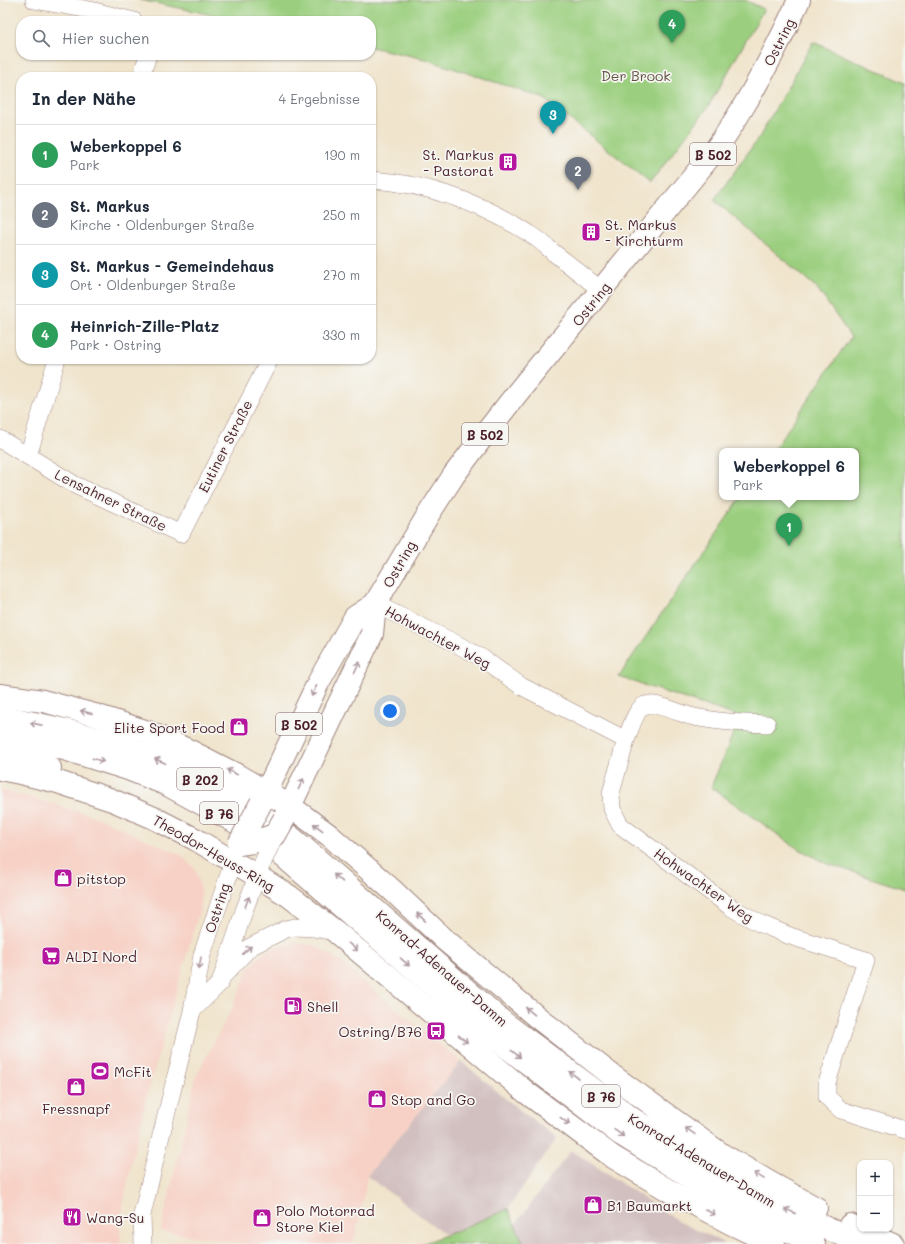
<!DOCTYPE html>
<html lang="de">
<meta charset="utf-8">
<style>
body{margin:0;font-family:Mali,sans-serif;background:#f2f2f3;color:#1f2937}
.controls{position:absolute;right:12px;bottom:12px;display:grid;overflow:hidden;border-radius:8px;box-shadow:0 1px 3px #0004}
.controls button{width:36px;height:36px;display:grid;place-items:center;padding:0;border:0;border-bottom:1px solid #e0e1e3;background:#fff;color:#1f2937;font:20px sans-serif}
.you{position:absolute;left:390px;top:711px;width:14px;height:14px;margin:-10px;border:3px solid #fff;border-radius:50%;background:#1a73e8;box-shadow:0 0 0 6px #1a73e833}
.badge{display:grid;place-items:center;width:26px;height:26px;border-radius:50%;background:#d93025;color:#fff;font-size:13px;font-weight:700}
.pin{position:absolute;translate:-50% -33px;filter:drop-shadow(0 1px 2px #0008)}
.pin::after{content:'';position:absolute;top:21px;width:14px;height:12px;background:inherit;clip-path:polygon(0 0,100% 0,50% 100%)}
.popup{position:absolute;left:719px;top:448px;width:140px;height:52px;box-sizing:border-box;display:grid;place-content:center;border-radius:8px;background:#fff;filter:drop-shadow(0 1px 3px #0005);font-size:13px;white-space:nowrap;color:#747a83}
.popup b{font-size:15px;color:#1f2937}
.popup::after{content:'';position:absolute;left:50%;top:100%;margin-left:-8px;border:8px solid transparent;border-top-color:#fff}
.list{margin:0;padding:0;list-style:none}
h2{display:flex;justify-content:space-between;align-items:center;height:52px;margin:0;padding:0 16px;font-size:17px}
h2 small{font-size:13px;font-weight:400;color:#747a83}
.list li{display:grid;grid-template-columns:26px 1fr auto;gap:12px;align-items:center;box-sizing:border-box;height:60px;padding:0 16px;border-top:1px solid #e0e1e3}
.list b{display:block;font-size:15px;white-space:nowrap}
.list p{margin:0;font-size:13px;white-space:nowrap;color:#747a83}
.list em{font-size:13px;font-style:normal;color:#747a83}
.icon{flex:none;width:22px;height:22px;fill:none;stroke:currentColor;stroke-width:2;stroke-linecap:round;stroke-linejoin:round}
.map{position:relative;flex:none;width:905px;height:1244px;overflow:hidden}
.search{position:absolute;background:#fff;box-shadow:0 1px 3px #0004;left:16px;top:16px;width:360px;height:44px;display:flex;align-items:center;gap:10px;box-sizing:border-box;padding:0 14px;border-radius:16px;color:#747a83;font-size:15px}
.panel{position:absolute;background:#fff;box-shadow:0 1px 3px #0004;left:16px;top:72px;width:360px;height:292px;border-radius:16px}
.map>svg:first-child{display:block}
.built{fill:#f7d1c6}
.industrial{fill:#d2bfbf}
.green{fill:#9bcf7f;stroke:#727755}
.lines{fill:none;stroke-linecap:round;stroke-linejoin:round}
.minor-casing{stroke:#9d827c;stroke-width:18}
.major-casing{stroke:#9d827c;stroke-width:24}
.highway-casing{stroke:#9d827c;stroke-width:24}
.minor{stroke:#fff;stroke-width:17}
.major{stroke:#fff;stroke-width:22}
.highway{stroke:#fff;stroke-width:22}
.minor-bridge-casing{stroke:#9d827c;stroke-width:18;stroke-linecap:butt}
.major-bridge-casing{stroke:#9d827c;stroke-width:24;stroke-linecap:butt}
.minor-bridge{stroke:#fff;stroke-width:17}
.major-bridge{stroke:#fff;stroke-width:22}
.oneway{stroke:#ae9aa0}
.labels{text-anchor:middle;dominant-baseline:central;stroke-width:3.5;stroke-linejoin:round;paint-order:stroke}
.shield{fill:#f6f6f2;stroke:#7e6067;stroke-width:1}
.shield-label{font-size:13px;font-weight:bold;fill:#4a1f2b}
.street-label{font-size:14px;fill:#4a1f2b;stroke:#f6f6f2}
.park-label{font-size:14px;fill:#625444;stroke:#f6f6f2}
.poi-label{font-size:14px;fill:#4a1f2b;stroke:#f6f6f2;text-anchor:start}
</style>
<div class="map">
<svg width="905" height="1244" viewBox="0 0 905 1244">
<rect width="100%" height="100%" fill="#f6f6f2"/>
<filter id="ink" filterUnits="userSpaceOnUse"><feTurbulence type="fractalNoise" baseFrequency=".025" numOctaves="2"/><feDisplacementMap in="SourceGraphic" scale="8" xChannelSelector="R" yChannelSelector="G"/><feConvolveMatrix kernelMatrix="1 2 1 2 8 2 1 2 1" color-interpolation-filters="sRGB"/></filter>
<filter id="wash" filterUnits="userSpaceOnUse"><feTurbulence type="fractalNoise" baseFrequency=".012" numOctaves="4" result="noise"/><feDisplacementMap in="SourceGraphic" scale="16" xChannelSelector="R" yChannelSelector="G"/><feGaussianBlur stdDeviation="0.9" result="paint"/><feColorMatrix in="noise" values="0 0 0 0 0 0 0 0 0 0 0 0 0 0 0 0 0 1.4 0 .05"/><feComposite in="paint" operator="in"/></filter>
<g filter="url(#wash)">
<rect width="100%" height="100%" fill="#f0e4cc"/>
<path class="built" d="M0 790 25 796 94 816 181 855 195 869 198 878 201 892 200 908 147 1096 132 1160 123 1206 120 1228 121 1244H0Z
M295 943 316 946 343 963 368 986 461 1061 367 1176 361 1213 353 1244H246L161 1231 196 1076 233 1007 249 967 261 955 275 947Z"/>
<path class="industrial" d="M461 1061 517 1108 557 1138 508 1209 446 1235 367 1176Z
M571 1150 680 1222 726 1244H524L515 1225Z"/>
<path class="green" d="M140 0H745L764 9 708 107 650 183 543 98 425 59 371 47V21H242Z
M813 42 905 83V889L825 863 794 846 711 787 740 717 619 677 638 648 741 497H856V451H773L851 337 817 288 714 200 760 136Z
M508 1209 524 1244H422L446 1235Z"/>
</g>
<g filter="url(#ink)">
<g class="lines">
<g class="minor-casing">
<path id="minor" d="M34 0 90 10 134 21
M141 77 148 55
M371 180C426 183 484 204 530 234 539 239 546 246 554 253 570 265 586 278 602 291
M0 439 75 485 181 534 270 359
M28 456 57 359
M375 604 455 643 482 658 521 686 626 740 611 793 612 809 620 825 732 908 759 923 790 936 866 960 827 1083V1097L841 1110 905 1130
M626 740C630 731 635 709 645 705 654 702 680 713 690 716 715 722 741 723 767 724
M225 974 250 947 286 929 295 927 313 928 336 932
M192 1011 220 983 245 908 261 866
M143 1244 142 1215 158 1148 192 1011 202 955 233 862"/>
</g>
<g class="major-casing">
<path id="major" d="M0 695 43 701 95 715 148 732 190 751 237 775 290 806
M0 769 20 773 58 782 112 800 154 818 195 839 257 876 289 896 336 932 527 1093 613 1157 668 1190 730 1223 774 1244
M261 803 318 683 355 617 375 604
M284 819 372 634 375 604 428 515 454 475 481 439 518 392 716 149C749 102 775 52 799 0"/>
</g>
<g class="highway-casing">
<path id="highway" d="M0 716C35 723 69 730 103 740 169 759 232 792 286 833 296 841 306 850 316 858L502 1021 633 1119 757 1196 835 1232 864 1244
M0 736 61 748 128 769 166 784 239 824 277 851 487 1032 620 1134 717 1194 814 1244
M0 757 50 768
M290 806 329 835 391 889 444 939 537 1017 614 1077 721 1154 774 1185 816 1208
M850 1225 893 1244"/>
</g>
<use href="#minor" class="minor"/>
<use href="#major" class="major"/>
<use href="#highway" class="highway"/>
<g class="minor-bridge-casing">
<path id="minor-bridge" d="M263 862 275 835"/>
</g>
<g class="major-bridge-casing">
<path id="major-bridge" d="M239 844 253 842 275 835 284 819
M239 844 261 803"/>
</g>
<use href="#minor-bridge" class="minor-bridge"/>
<use href="#major-bridge" class="major-bridge"/>
</g>
<defs><path id="oneway-shaft" d="M-6 0H5M1.5-3L5.5 0L1.5 3" fill="none" stroke-width="1.6" stroke-linecap="round" stroke-linejoin="round"/></defs>
<g class="oneway">
<use href="#oneway-shaft" transform="translate(357 667) rotate(-65)"/>
<use href="#oneway-shaft" transform="translate(314 691) rotate(115)"/>
<use href="#oneway-shaft" transform="translate(86 712) rotate(-166)"/>
<use href="#oneway-shaft" transform="translate(36 724) rotate(-169)"/>
<use href="#oneway-shaft" transform="translate(98 760) rotate(17)"/>
<use href="#oneway-shaft" transform="translate(160 761) rotate(-157)"/>
<use href="#oneway-shaft" transform="translate(232 772) rotate(-153)"/>
<use href="#oneway-shaft" transform="translate(301 784) rotate(-64)"/>
<use href="#oneway-shaft" transform="translate(318 827) rotate(-143)"/>
<use href="#oneway-shaft" transform="translate(338 878) rotate(-139)"/>
<use href="#oneway-shaft" transform="translate(247 902) rotate(-70)"/>
<use href="#oneway-shaft" transform="translate(421 917) rotate(-137)"/>
<use href="#oneway-shaft" transform="translate(353 947) rotate(40)"/>
<use href="#oneway-shaft" transform="translate(247 950) rotate(-44)"/>
<use href="#oneway-shaft" transform="translate(405 962) rotate(41)"/>
<use href="#oneway-shaft" transform="translate(200 963) rotate(100)"/>
<use href="#oneway-shaft" transform="translate(530 1011) rotate(-140)"/>
<use href="#oneway-shaft" transform="translate(463 1039) rotate(40)"/>
<use href="#oneway-shaft" transform="translate(516 1054) rotate(38)"/>
<use href="#oneway-shaft" transform="translate(574 1075) rotate(-143)"/>
<use href="#oneway-shaft" transform="translate(565 1121) rotate(37)"/>
<use href="#oneway-shaft" transform="translate(690 1131) rotate(-145)"/>
<use href="#oneway-shaft" transform="translate(619 1133) rotate(35)"/>
<use href="#oneway-shaft" transform="translate(759 1176) rotate(-149)"/>
<use href="#oneway-shaft" transform="translate(790 1211) rotate(-155)"/>
<use href="#oneway-shaft" transform="translate(710 1212) rotate(28)"/>
</g>
</g>
<defs>
<g id="building-square" transform="scale(1)"><rect x="-9" y="-9" width="18" height="18" rx="4" fill="#b5179e" stroke="#f6f6f2"/><path d="M-4-6H4V6H1V3H-1V6H-4ZM-2.5-4.3h1.7v1.8h-1.7ZM.8-4.3h1.7v1.8H.8ZM-2.5-1h1.7V.8h-1.7ZM.8-1h1.7V.8H.8Z" fill="#fff"/></g>
<g id="shop-square" transform="scale(1)"><rect x="-9" y="-9" width="18" height="18" rx="4" fill="#b5179e" stroke="#f6f6f2"/><path d="M-5-2.5h2.3a2.7 3.5 0 0 1 5.4 0H5L5.5 6h-11ZM-1.5-2.5h3a1.5 2.3 0 0 0-3 0Z" fill="#fff"/></g>
<g id="supermarket-square" transform="scale(1)"><rect x="-9" y="-9" width="18" height="18" rx="4" fill="#b5179e" stroke="#f6f6f2"/><path d="M-6-5.5h2.5l.6 2H6L4.5 2H-2.5L-4.4-4H-6ZM-1.5 3.2a1.3 1.3 0 1 0 .1 0ZM3 3.2a1.3 1.3 0 1 0 .1 0Z" fill="#fff"/></g>
<g id="fuel-square" transform="scale(1)"><rect x="-9" y="-9" width="18" height="18" rx="4" fill="#b5179e" stroke="#f6f6f2"/><path d="M-5.5-6h7V0h2V4h1.3V-2.5L3-4.5l.8-.8L6-3V5H2.5V1h-1V6h-7ZM-4.2-4.7v3.2H.2V-4.7Z" fill="#fff"/></g>
<g id="bus-square" transform="scale(1)"><rect x="-9" y="-9" width="18" height="18" rx="4" fill="#b5179e" stroke="#f6f6f2"/><path d="M-5-6H5V4H4V6H2V4H-2V6H-4V4H-5ZM-3.5-4V0h7V-4ZM-3.5 1.2v1.5H-2V1.2ZM2 1.2v1.5H3.5V1.2Z" fill="#fff"/></g>
<g id="stadium-square" transform="scale(1)"><rect x="-9" y="-9" width="18" height="18" rx="4" fill="#b5179e" stroke="#f6f6f2"/><path d="M0-5a6.5 5 0 1 0 0 10a6.5 5 0 1 0 0-10ZM-3.5-1.8h7v3.6h-7Z" fill="#fff"/></g>
<g id="restaurant-square" transform="scale(1)"><rect x="-9" y="-9" width="18" height="18" rx="4" fill="#b5179e" stroke="#f6f6f2"/><path d="M-5-6h1v4h1v-4h1v4h1v-4h1v5L-1.5 .5V6h-2V.5L-5-1ZM5-6V6H3V1.5H1.5Q1.5-4 5-6Z" fill="#fff"/></g>
</defs>
<g fill-rule="evenodd">
<use href="#building-square" x="508" y="162"/>
<use href="#building-square" x="591" y="232"/>
<use href="#shop-square" x="239" y="727"/>
<use href="#shop-square" x="63" y="878"/>
<use href="#supermarket-square" x="51" y="956"/>
<use href="#fuel-square" x="293" y="1006"/>
<use href="#bus-square" x="436" y="1031"/>
<use href="#stadium-square" x="100" y="1071"/>
<use href="#shop-square" x="76" y="1087"/>
<use href="#shop-square" x="377" y="1099"/>
<use href="#shop-square" x="593" y="1205"/>
<use href="#restaurant-square" x="72" y="1217"/>
<use href="#shop-square" x="262" y="1218"/>
</g>
<g class="labels">
<g class="shield">
<rect x="690" y="143" width="46" height="22" rx="3"/>
<rect x="462" y="423" width="46" height="22" rx="3"/>
<rect x="276" y="713" width="46" height="22" rx="3"/>
<rect x="177" y="768" width="46" height="22" rx="3"/>
<rect x="200" y="802" width="38" height="22" rx="3"/>
<rect x="582" y="1085" width="38" height="22" rx="3"/>
</g>
<g class="shield-label">
<text x="713" y="154">B 502</text>
<text x="485" y="434">B 502</text>
<text x="299" y="724">B 502</text>
<text x="200" y="779">B 202</text>
<text x="219" y="813">B 76</text>
<text x="601" y="1096">B 76</text>
</g>
<g class="street-label">
<text transform="translate(779 42) rotate(-63)">Ostring</text>
<text transform="translate(591 304) rotate(-51)">Ostring</text>
<text transform="translate(225 446) rotate(-63)">Eutiner Straße</text>
<text transform="translate(111 500) rotate(26)">Lensahner Straße</text>
<text transform="translate(399 564) rotate(-60)">Ostring</text>
<text transform="translate(438 637) rotate(28)">Hohwachter Weg</text>
<text transform="translate(214 853) rotate(30)">Theodor-Heuss-Ring</text>
<text transform="translate(704 885) rotate(35)">Hohwachter Weg</text>
<text transform="translate(217 908) rotate(-72)">Ostring</text>
<text transform="translate(442 968) rotate(41)">Konrad-Adenauer-Damm</text>
<text transform="translate(702 1160) rotate(31)">Konrad-Adenauer-Damm</text>
</g>
<g class="park-label">
<text x="636" y="75">Der Brook</text>
</g>
<g class="poi-label">
<text x="494" y="154" text-anchor="end">St. Markus<tspan x="494" dy="16">- Pastorat</tspan></text>
<text x="605" y="224">St. Markus<tspan x="605" dy="16">- Kirchturm</tspan></text>
<text x="225" y="727" text-anchor="end">Elite Sport Food</text>
<text x="77" y="878">pitstop</text>
<text x="65" y="956">ALDI Nord</text>
<text x="307" y="1006">Shell</text>
<text x="422" y="1031" text-anchor="end">Ostring/B76</text>
<text x="114" y="1071">McFit</text>
<text x="391" y="1099">Stop and Go</text>
<text x="76" y="1108" text-anchor="middle">Fressnapf</text>
<text x="607" y="1205">B1 Baumarkt</text>
<text x="276" y="1210">Polo Motorrad<tspan x="276" dy="16">Store Kiel</tspan></text>
<text x="86" y="1217">Wang-Su</text>
</g>
</g>
</svg>
<div class="controls">
<button>+</button>
<button>−</button>
</div>
<div class="you"></div>
<div class="pin badge" style="left:789px;top:546px;background:#2e9e5b">1</div>
<div class="popup"><b>Weberkoppel 6</b>Park</div>
<div class="pin badge" style="left:578px;top:190px;background:#6b7280">2</div>
<div class="pin badge" style="left:553px;top:134px;background:#0f9aa8">3</div>
<div class="pin badge" style="left:672px;top:43px;background:#2e9e5b">4</div>
<div class="search"><svg class="icon" aria-label="search" viewBox="0 0 24 24"><circle cx="10" cy="10" r="6"/><path d="M15 15l6 6"/></svg>Hier suchen</div>
<section class="panel">
<h2>In der Nähe<small>4 Ergebnisse</small></h2>
<ul class="list">
<li><span class="badge" style="background:#2e9e5b">1</span><div><b>Weberkoppel 6</b><p>Park</p></div><em>190 m</em></li>
<li><span class="badge" style="background:#6b7280">2</span><div><b>St. Markus</b><p>Kirche · Oldenburger Straße</p></div><em>250 m</em></li>
<li><span class="badge" style="background:#0f9aa8">3</span><div><b>St. Markus - Gemeindehaus</b><p>Ort · Oldenburger Straße</p></div><em>270 m</em></li>
<li><span class="badge" style="background:#2e9e5b">4</span><div><b>Heinrich-Zille-Platz</b><p>Park · Ostring</p></div><em>330 m</em></li>
</ul>
</section>
</div>
